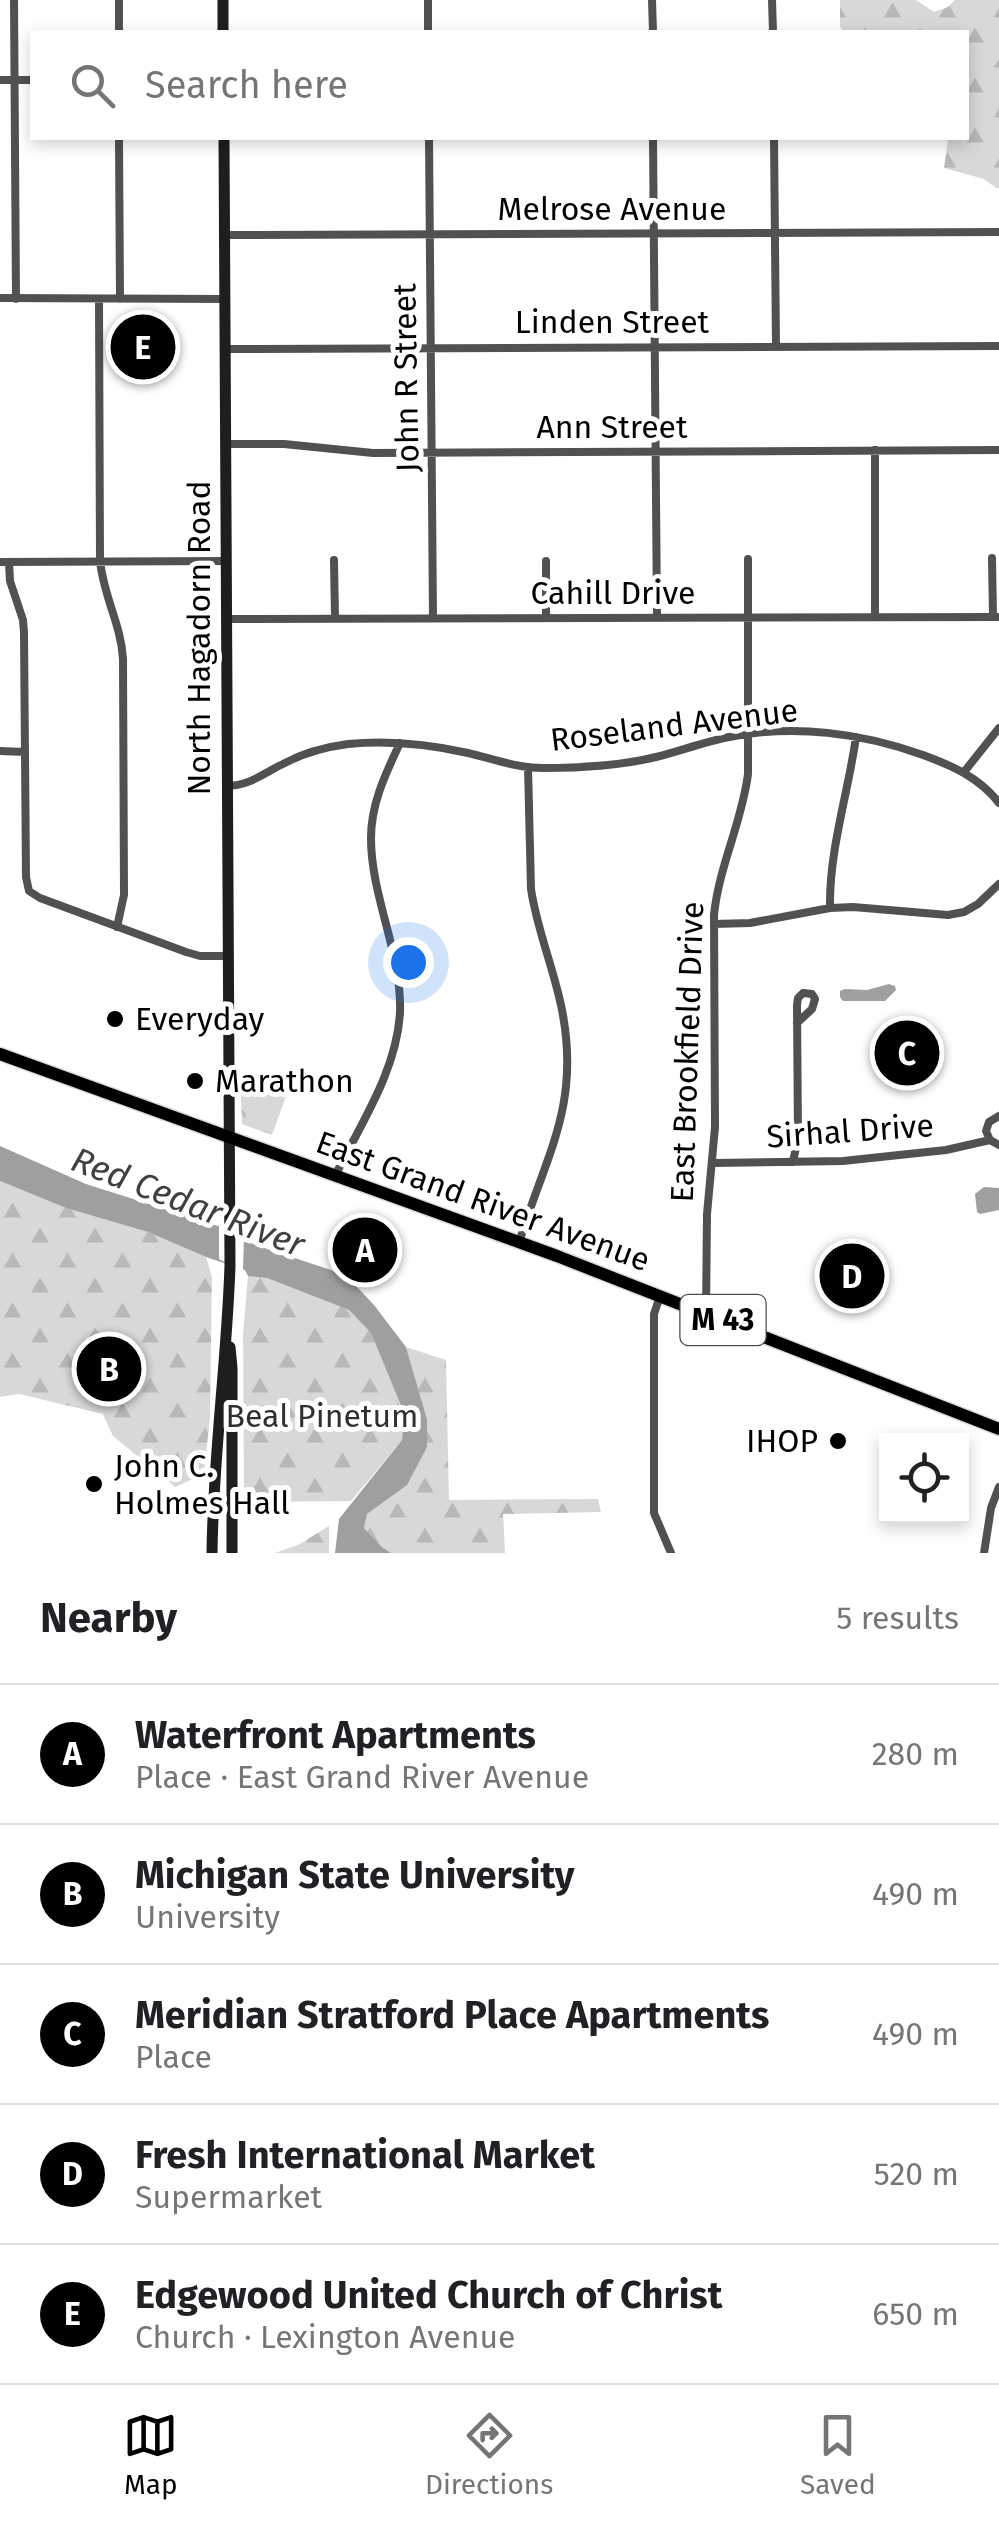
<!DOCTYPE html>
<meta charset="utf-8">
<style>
body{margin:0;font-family:"Fira Sans",sans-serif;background:#f2f2f2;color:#202124}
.controls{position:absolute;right:30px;bottom:30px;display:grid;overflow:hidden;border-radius:0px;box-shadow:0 5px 15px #0003}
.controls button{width:90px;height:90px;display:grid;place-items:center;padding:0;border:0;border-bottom:2px solid #e0e0e0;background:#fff;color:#202124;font:50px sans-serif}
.you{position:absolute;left:408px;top:962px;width:35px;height:35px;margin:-25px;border:8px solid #fff;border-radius:50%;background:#1a73e8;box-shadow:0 0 0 15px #1a73e833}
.badge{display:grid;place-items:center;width:65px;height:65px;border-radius:50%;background:#000;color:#fff;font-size:32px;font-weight:700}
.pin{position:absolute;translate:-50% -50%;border:5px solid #fff;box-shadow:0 2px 10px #0006}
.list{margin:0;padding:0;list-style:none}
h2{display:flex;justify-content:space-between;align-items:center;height:130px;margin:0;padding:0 40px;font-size:42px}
h2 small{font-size:32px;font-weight:400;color:#757577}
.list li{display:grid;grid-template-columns:65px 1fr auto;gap:30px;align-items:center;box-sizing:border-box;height:140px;padding:0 40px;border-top:2px solid #e0e0e0}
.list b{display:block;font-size:38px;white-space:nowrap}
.list p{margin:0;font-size:32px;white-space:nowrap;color:#757577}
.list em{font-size:32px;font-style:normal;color:#757577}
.icon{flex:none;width:55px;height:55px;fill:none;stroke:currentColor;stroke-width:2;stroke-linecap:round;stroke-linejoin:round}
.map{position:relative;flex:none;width:999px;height:1553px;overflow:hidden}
.search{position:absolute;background:#fff;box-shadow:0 5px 15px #0003;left:30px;right:30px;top:30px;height:110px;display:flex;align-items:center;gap:25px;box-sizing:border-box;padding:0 35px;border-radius:0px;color:#757577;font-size:38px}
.sheet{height:830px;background:#fff}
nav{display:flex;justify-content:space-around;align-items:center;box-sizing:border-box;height:140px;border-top:2px solid #e0e0e0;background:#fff;font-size:28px;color:#757577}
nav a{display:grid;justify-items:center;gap:5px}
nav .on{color:#000}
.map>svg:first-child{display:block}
.forest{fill:url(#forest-firs)}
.park{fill:url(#park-crowns)}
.water{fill:#9f9f9f}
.pier{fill:#fff}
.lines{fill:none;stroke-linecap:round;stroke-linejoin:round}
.primary-casing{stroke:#dbdbdb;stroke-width:15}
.street{stroke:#515151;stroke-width:8}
.secondary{stroke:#1e1e1e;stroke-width:11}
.primary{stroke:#000;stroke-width:12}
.poi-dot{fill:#000;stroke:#fff;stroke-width:4}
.labels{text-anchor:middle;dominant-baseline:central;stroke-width:10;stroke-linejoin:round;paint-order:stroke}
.shield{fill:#fff;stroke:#4c4c4c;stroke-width:2.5}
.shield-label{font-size:30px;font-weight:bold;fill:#000}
.street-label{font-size:32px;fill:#000;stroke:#fff}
.poi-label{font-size:32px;fill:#000;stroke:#fff;text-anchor:start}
.park-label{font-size:32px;fill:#2f2f2f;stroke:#fff}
.water-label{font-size:35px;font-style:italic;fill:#404040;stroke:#fff}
</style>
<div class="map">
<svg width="999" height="1553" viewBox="0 0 999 1553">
<defs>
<pattern id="forest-firs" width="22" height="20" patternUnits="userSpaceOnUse" patternTransform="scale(2.5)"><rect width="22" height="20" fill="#d8d8d8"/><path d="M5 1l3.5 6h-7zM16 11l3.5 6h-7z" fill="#b8b8b8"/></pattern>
<pattern id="park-crowns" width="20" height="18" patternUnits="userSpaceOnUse" patternTransform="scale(2.5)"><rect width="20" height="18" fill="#d8d8d8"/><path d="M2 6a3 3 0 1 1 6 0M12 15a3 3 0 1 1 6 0" fill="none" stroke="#b8b8b8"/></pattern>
</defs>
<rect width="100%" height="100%" fill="#fff"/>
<path class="forest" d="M840 0H916L934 12 948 7 955 0H999V188H996L984 179 944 168 948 138H966V32H844L840 27Z
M0 1181 66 1208 148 1232 206 1257 212 1277 210 1417 204 1474 175 1487 113 1436 103 1414 19 1394 0 1397Z
M248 1276 267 1278 349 1310 371 1333 404 1413 402 1440 351 1501 244 1502 243 1334Z
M406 1347 446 1360 449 1500 598 1499 601 1512 503 1514 505 1553H391L382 1547 364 1528 367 1514 407 1484 427 1419Z
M329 1526V1553H275L298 1545Z"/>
<path class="park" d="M246 1075 289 1088 272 1135 242 1124 240 1076Z"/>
<path class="water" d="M889 984 895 986 896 990 885 1001H843L840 997V991L845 989 867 990Z
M0 1146 86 1184 218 1226 255 1245 331 1270 356 1286 374 1305 406 1347 427 1419V1447L407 1485 367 1514 364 1528 382 1547 391 1553H335L339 1519 402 1440 404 1413 371 1333 349 1310 267 1278 248 1276 245 1270 206 1257 148 1232 66 1208 0 1181Z
M984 1187 999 1188V1210L980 1214 977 1212 975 1194Z"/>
<path class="pier" d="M219 1222 244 1234 243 1271 219 1259Z"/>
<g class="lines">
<g class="primary-casing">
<path id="primary" d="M0 1054 557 1256 999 1429"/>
</g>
<path class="street" d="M14 0 16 299
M119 0V32
M428 0V32
M652 0 653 32
M772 0 773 32
M0 80H32
M119 138 120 299
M429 138 433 618
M653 138 657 617
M774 138 776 347
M224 235 999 232
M0 298 225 299
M99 299 100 561C104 598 121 624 123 659L124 895 117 927
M225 349 999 346
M226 444H284L373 453 999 450
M875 450V617
M992 558 993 617
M334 560 335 618
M546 561V618
M0 562 226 561
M9 562 10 581 23 620 24 633 26 877 29 891 40 898 186 952 200 956H228
M226 619 999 617
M0 751 25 752
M964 772 999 728
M227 786C249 786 264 773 283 764 303 753 325 747 348 744 389 740 428 744 468 753 493 759 517 768 543 768 580 768 620 766 656 757 680 751 704 742 729 737 794 724 862 733 923 755 953 766 980 778 999 803
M830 908C829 850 848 794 856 737
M714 924 750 923 830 908 853 907 948 915 964 912 978 904 999 884
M999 1116 989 1122 986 1131 990 1140 999 1145
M793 1162 798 1138 797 1005 798 998 803 993 812 994 815 999 812 1009 797 1023
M713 1163 843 1161 946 1150 990 1140
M335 1176C360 1125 397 1071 400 1012 402 953 371 897 371 838 371 803 386 773 400 743
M519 1243C545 1156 581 1107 562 1010 554 969 537 930 531 889L528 767
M660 1296 654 1314V1513L671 1553
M706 1314 707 1214 715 1127 714 915C719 866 742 822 748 774V559
M984 1553 991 1508 999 1487"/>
<path class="secondary" d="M223 0V32
M230 1347 232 1368V1553
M212 1553C213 1456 227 1361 230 1265L224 138"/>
<use href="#primary" class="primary"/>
</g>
<g class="poi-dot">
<circle cx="115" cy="1019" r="10"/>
<circle cx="195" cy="1081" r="10"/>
<circle cx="838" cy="1441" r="10"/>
<circle cx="94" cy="1484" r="10"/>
</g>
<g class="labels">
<rect class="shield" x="680.5" y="1295" width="85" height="50" rx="8"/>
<g class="shield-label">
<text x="723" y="1320">M 43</text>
</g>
<g class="street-label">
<text x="612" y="209">Melrose Avenue</text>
<text x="612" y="322">Linden Street</text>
<text transform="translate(406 378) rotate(-91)">John R Street</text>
<text x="612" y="427">Ann Street</text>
<text x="613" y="593">Cahill Drive</text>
<text transform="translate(199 638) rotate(-90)">North Hagadorn Road</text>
<text transform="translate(674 725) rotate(-7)">Roseland Avenue</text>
<text transform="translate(687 1052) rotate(-88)">East Brookfield Drive</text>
<text transform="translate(850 1131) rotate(-4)">Sirhal Drive</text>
<text transform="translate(483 1201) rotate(20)">East Grand River Avenue</text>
</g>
<g class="poi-label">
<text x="135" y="1019">Everyday</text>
<text x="215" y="1081">Marathon</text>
<text x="818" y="1441" text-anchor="end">IHOP</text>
<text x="114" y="1466">John C.<tspan x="114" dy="37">Holmes Hall</tspan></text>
</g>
<g class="park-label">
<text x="322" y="1416">Beal Pinetum</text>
</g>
<g class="water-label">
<text transform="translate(188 1202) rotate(21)">Red Cedar River</text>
</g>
</g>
</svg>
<div class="controls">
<button><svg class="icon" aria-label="locate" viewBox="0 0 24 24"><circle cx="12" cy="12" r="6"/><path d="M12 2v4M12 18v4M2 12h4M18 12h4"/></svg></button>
</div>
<div class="you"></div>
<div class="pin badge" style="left:365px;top:1250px">A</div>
<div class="pin badge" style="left:109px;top:1369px">B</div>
<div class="pin badge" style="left:907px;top:1053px">C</div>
<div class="pin badge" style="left:852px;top:1276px">D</div>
<div class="pin badge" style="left:143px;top:347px">E</div>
<div class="search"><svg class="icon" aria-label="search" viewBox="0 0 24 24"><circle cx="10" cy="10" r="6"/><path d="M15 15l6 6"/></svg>Search here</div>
</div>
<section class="sheet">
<h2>Nearby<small>5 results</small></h2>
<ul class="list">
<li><span class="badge">A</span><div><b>Waterfront Apartments</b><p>Place · East Grand River Avenue</p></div><em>280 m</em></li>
<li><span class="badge">B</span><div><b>Michigan State University</b><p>University</p></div><em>490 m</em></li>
<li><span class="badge">C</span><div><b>Meridian Stratford Place Apartments</b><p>Place</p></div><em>490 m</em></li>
<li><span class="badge">D</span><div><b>Fresh International Market</b><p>Supermarket</p></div><em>520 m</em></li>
<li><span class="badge">E</span><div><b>Edgewood United Church of Christ</b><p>Church · Lexington Avenue</p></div><em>650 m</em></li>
</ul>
</section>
<nav>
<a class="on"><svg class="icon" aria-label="map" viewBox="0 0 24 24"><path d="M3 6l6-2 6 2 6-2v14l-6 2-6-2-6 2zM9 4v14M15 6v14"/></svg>Map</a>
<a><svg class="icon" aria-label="directions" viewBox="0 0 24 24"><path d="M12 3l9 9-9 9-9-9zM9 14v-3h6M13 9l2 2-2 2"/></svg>Directions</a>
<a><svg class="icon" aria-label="saved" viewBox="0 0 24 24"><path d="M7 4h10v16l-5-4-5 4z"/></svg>Saved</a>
</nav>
